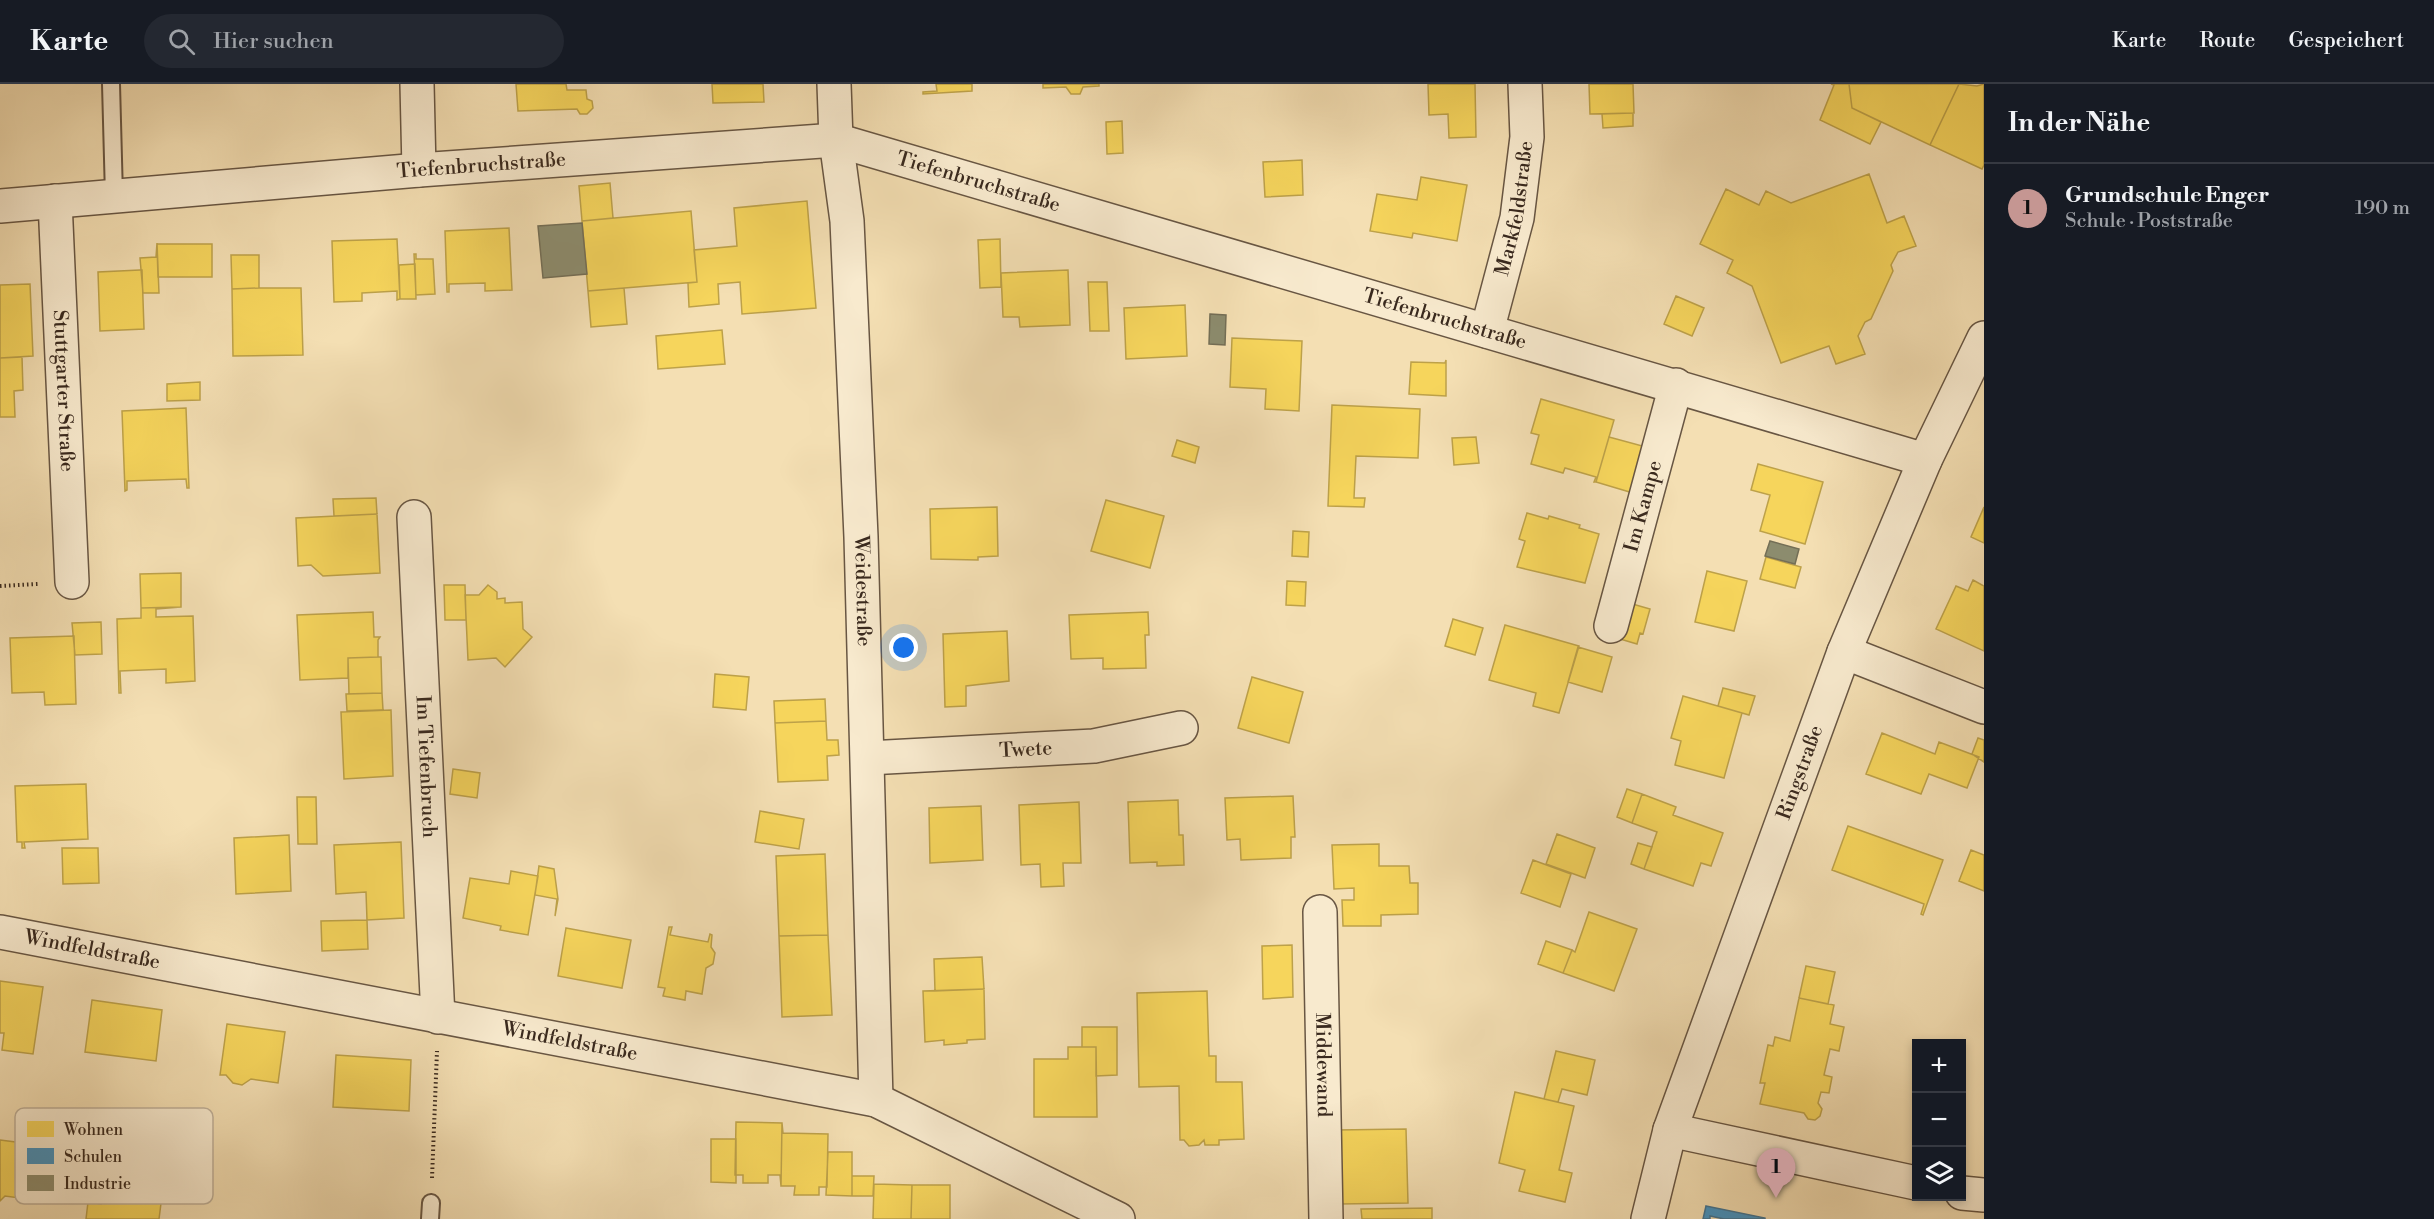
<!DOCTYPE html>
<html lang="de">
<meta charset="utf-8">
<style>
body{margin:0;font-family:"Libre Bodoni",serif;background:#242831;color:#f1f3f6}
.controls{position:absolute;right:18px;bottom:18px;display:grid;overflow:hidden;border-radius:0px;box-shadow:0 3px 9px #0003}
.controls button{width:54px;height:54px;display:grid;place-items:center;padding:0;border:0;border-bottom:2px solid #363941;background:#171b24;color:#f1f3f6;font:30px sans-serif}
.you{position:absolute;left:904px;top:564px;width:21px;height:21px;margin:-15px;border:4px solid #fff;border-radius:50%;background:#1a73e8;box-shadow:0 0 0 9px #1a73e833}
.badge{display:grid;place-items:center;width:39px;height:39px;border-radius:50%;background:#c59692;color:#111;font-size:20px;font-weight:700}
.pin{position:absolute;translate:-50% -50px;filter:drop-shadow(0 2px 3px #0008)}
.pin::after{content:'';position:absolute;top:32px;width:21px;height:18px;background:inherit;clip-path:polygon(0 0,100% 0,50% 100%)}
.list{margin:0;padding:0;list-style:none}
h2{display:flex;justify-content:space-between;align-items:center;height:78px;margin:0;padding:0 24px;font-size:26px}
h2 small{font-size:20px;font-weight:400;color:#9ea1a6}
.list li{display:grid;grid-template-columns:39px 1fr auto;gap:18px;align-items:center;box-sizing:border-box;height:90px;padding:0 24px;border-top:2px solid #363941}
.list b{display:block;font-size:22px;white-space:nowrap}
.list p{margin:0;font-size:20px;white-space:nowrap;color:#9ea1a6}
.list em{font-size:20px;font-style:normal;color:#9ea1a6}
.icon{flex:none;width:33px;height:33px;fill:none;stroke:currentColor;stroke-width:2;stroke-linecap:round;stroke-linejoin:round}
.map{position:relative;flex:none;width:1984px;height:1135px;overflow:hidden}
header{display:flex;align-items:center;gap:36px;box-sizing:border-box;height:84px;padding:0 30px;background:#171b24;border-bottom:2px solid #363941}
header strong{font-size:28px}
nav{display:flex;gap:33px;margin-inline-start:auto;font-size:21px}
.search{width:420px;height:54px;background:#242831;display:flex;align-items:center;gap:15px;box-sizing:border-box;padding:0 21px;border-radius:33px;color:#9ea1a6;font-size:22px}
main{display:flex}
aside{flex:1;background:#171b24}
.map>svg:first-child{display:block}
.homes{fill:#f6d55c;stroke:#bda149;stroke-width:1.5}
.schools{fill:#4393c3;stroke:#407392;stroke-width:1.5}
.industry{fill:#8c8c6e;stroke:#736e56;stroke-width:1.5}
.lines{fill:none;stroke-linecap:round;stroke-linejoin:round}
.service-casing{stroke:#685643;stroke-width:20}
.minor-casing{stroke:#685643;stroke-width:36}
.path{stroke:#39291e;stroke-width:4;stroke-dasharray:1.5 3;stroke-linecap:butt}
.service{stroke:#f8eace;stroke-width:16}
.minor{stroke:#f8eace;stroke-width:33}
.labels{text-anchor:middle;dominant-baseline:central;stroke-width:6;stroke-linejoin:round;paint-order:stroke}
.street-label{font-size:20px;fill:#39291e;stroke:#f8eace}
.key{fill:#f8eace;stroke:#bfb099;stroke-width:1.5}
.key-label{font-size:16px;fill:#39291e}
</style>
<header>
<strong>Karte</strong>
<div class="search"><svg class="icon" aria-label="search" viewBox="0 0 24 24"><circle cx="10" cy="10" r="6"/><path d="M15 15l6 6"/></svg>Hier suchen</div>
<nav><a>Karte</a><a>Route</a><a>Gespeichert</a></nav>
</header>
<main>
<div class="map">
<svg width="1984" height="1135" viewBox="0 0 1984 1135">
<rect width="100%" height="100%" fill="#f4dfb3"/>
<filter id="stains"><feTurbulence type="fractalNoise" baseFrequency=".00333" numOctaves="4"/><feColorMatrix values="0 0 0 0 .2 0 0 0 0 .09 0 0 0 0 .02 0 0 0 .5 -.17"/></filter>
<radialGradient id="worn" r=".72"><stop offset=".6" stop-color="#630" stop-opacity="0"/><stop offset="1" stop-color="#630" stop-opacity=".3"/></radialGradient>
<path class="homes" d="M516 0H566L567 6H586L587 15 592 17 593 24 587 30H580L577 25 518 27Z
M712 0H763L764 18 713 19Z
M936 0H972V7L923 10V8L937 7Z
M1043 0H1099V2L1083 3 1080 10H1071L1066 3 1043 4Z
M1428 0H1475L1476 53 1449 54 1448 30 1429 31Z
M1589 0H1633L1634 29 1590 30Z
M1831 0H1849L1852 24 1881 38 1870 60 1820 36 1834 1Z
M1849 0H1959L1930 61 1852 24Z
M1959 0 1977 2 1984 0V81L1982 85 1930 61Z
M1633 29V42L1603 44 1602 30Z
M1122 37 1123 69 1107 70 1106 38Z
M1302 76 1303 111 1265 113 1263 78Z
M1869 90 1887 139 1904 132 1916 162 1898 168 1891 181 1893 187 1871 235 1865 238 1858 252 1865 270 1836 280 1829 262 1781 279 1752 202 1727 189 1733 176 1700 160 1726 105 1759 121 1766 107 1791 119Z
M1421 93 1467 101 1457 157 1413 149 1412 154 1370 147 1377 110 1417 116Z
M610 99 613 134 582 137 579 102Z
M807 117 816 224 742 230 740 198 718 200 719 220 689 223 688 199 697 198 694 166 737 162 734 124Z
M691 127 697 198 588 207 582 137Z
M509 144 512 206 485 207V199L449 200V208H447L445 147Z
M397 155 400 215 397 216V207L362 209V217L334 218 332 157Z
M1000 155 1001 203 980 204 978 156Z
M157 159 159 209H143L140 174 156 173Z
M157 160H212V193H158Z
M414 170H416V175H433L435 210 416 211Z
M231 171H259V204L232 205Z
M415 180 416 215H400L399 181Z
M140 186H142L144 245 100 247 98 188Z
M1068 186 1070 241 1020 243 1019 233H1003L1001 189Z
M1088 198H1107L1109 247H1090Z
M30 200 33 272 0 274V201Z
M259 204H301L303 271 233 272 232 205Z
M624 204 627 240 591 243 588 207Z
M1676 212 1704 224 1692 252 1664 240Z
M1185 221 1187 272 1126 275 1124 224Z
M722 246 725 280 658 285 656 252Z
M1232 254 1302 257 1299 327 1265 325 1266 305 1230 303Z
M22 273 23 306 14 307 15 333H0V274Z
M1446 276V312L1409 310 1411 278 1445 279Z
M200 298V316L167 317V300Z
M1541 315 1614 336 1596 398H1594L1596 393 1565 384 1563 389 1531 380 1539 351 1531 349Z
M1332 321 1420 325 1418 374 1356 372 1354 414H1365L1364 423 1328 422Z
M186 324 189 404H187L186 395 127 397V406L125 407 122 327Z
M1476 353 1479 379 1454 381 1452 354Z
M1609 353 1646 363 1633 409 1596 398Z
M1177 356 1199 363 1195 379 1172 372Z
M1758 380 1823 398 1805 460 1760 447 1770 411 1751 406Z
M376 414 377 430 334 432 333 415Z
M1106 416 1164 432 1150 484 1091 467Z
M997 423 998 472 978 473V476L931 475 930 425Z
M1984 423V459L1971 453Z
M1527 429 1548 435 1549 432 1580 441 1579 444 1599 450 1585 499 1517 483 1525 457 1519 455Z
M377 430 380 489 323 492 311 481 298 482 296 434Z
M1293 447 1309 448 1308 473 1292 472Z
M1766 473 1801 483 1795 504 1760 495Z
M1707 487 1747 497 1734 547 1695 538Z
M181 489V523L141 524 140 490Z
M1973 496 1984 502V567L1936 545 1956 502 1968 507Z
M1287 497 1306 498 1305 522 1286 521Z
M444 501H465L466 536H445Z
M488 501 497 508V515L505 514V519L522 518 523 545 532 553 505 583 496 574 468 576 465 511H479Z
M1629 519 1650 525 1643 550 1640 549 1637 560 1620 555Z
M181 523 156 525V533L193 532 195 597 166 599V585L120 587 121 609H119L117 535 141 534V524Z
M373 528 374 553H380L378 556V573L348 574V594L300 596 297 531Z
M1148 528 1149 551H1145L1146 584 1103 585V574L1071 575 1069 531Z
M1453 535 1483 544 1475 571 1445 562Z
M101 538 102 570 75 571 72 539Z
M1505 541 1579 562 1559 629 1533 622 1536 609 1489 596Z
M1007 547 1009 597 966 602V622L945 623 943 550Z
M74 552 76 620 45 621 44 608 12 609 10 554Z
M1578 563 1612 573 1602 608 1568 598Z
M378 573H381L382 609 349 610 348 574Z
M715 590 749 593 746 626 713 623Z
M1252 593 1303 608 1289 659 1238 644Z
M1723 604 1755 612 1749 631 1718 622Z
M382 609 383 626 347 627 346 610Z
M1683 612 1742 629 1724 694 1675 681 1681 657 1671 654Z
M825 615 826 637 775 639 774 617Z
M391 626 393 692 344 695 341 628Z
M826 637 827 656H838L839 671 827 672 828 696 778 698 775 639Z
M1882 649 1935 670 1939 658 1979 673 1967 704 1929 690 1921 710 1866 690Z
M1978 654 1984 656V678L1972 670Z
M453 685 480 689 477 714 450 710Z
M86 700 88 755 24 758 25 764H22V758H17L15 702Z
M1627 705 1642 710 1632 739 1617 733Z
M1642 710 1676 723 1673 731 1723 749 1711 782 1701 779 1693 802 1644 785 1657 748 1632 739Z
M1293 712 1295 753H1291V774L1241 776 1240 755 1227 756 1225 714Z
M297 713H316L317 760H298Z
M1178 716 1179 751H1183L1184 781 1157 782V778L1130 779 1128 718Z
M1079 718 1081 779H1063L1064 802 1041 803 1040 780 1021 781 1019 721Z
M981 722 983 776 930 779 929 724Z
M760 727 804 735 799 765 755 758Z
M1848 742 1943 776 1923 831 1921 830 1924 820 1832 786Z
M1557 750 1595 764 1585 794 1546 780Z
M289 751 291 807 236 810 234 754Z
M401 758 404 834 367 836 366 808 336 810 334 761Z
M1638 759 1652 763 1644 785 1631 780Z
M1379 760V782H1409L1410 799H1418V830L1381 831V842H1343L1342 816H1354V804L1334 805 1332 761Z
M62 764H98L99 799 63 800Z
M1971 766 1984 771V807L1959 797Z
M825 770 828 851 779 852 776 772Z
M1533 776 1571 790 1560 823 1521 809Z
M539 782 554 785 558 815 555 832 557 815 535 811Z
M511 787 538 792 528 851 500 846 501 842 463 834 470 794 509 800Z
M1589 828 1637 845 1614 907 1563 889 1572 866 1575 868Z
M367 836 368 865 322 867 321 837Z
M669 843H672L670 851 708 858 710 850 712 851 711 863 715 869 713 880 706 884 702 910 686 907 685 916 663 912 665 904 658 903Z
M566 844 631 856 622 904 558 892Z
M828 851 832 931 782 933 779 852Z
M1546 857 1572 866 1563 889 1538 880Z
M1292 861 1293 913 1263 915 1262 862Z
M982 873 984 905 935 907 934 875Z
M1806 882 1835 888 1828 920 1799 914Z
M0 897 43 903 33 970 2 966 4 949H0Z
M984 905 985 955 967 956V959L944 961V956L925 958 923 907Z
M1207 907 1209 972H1216V998H1242L1244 1055 1219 1056V1061H1205L1204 1056 1199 1061 1189 1062 1184 1056H1180L1179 1002 1139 1003 1137 909Z
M1799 914 1834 921 1830 940 1844 943 1839 967 1830 965 1824 991 1832 993 1829 1009 1821 1008 1818 1019 1822 1025 1820 1032 1815 1036 1808 1035 1804 1029 1760 1020 1765 999H1760L1768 961 1773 962 1775 953 1790 957Z
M92 916 162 926 156 977 85 968Z
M227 940 285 948 278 999 251 995 242 1001 233 999 226 991H220Z
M1082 943H1117V991L1096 992V963H1082Z
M1068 963H1096L1097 1033H1034V975H1068Z
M1556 967 1595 976 1587 1011 1562 1005 1558 1018 1544 1015Z
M336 971 411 976 409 1027 333 1023Z
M1515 1008 1574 1022 1559 1086 1572 1089 1565 1118 1519 1107 1525 1086 1499 1079Z
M736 1038 782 1039 781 1102 780 1091H768V1099H743V1091H735Z
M782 1039 783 1049 828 1050 827 1103H819V1111H794L795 1102H781Z
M1406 1045 1408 1119 1339 1120 1337 1046Z
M711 1055H736V1099L711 1098Z
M0 1056 31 1060 27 1115 5 1112 0 1117Z
M828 1068H852V1112L826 1111Z
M106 1080 165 1088 159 1135H86L88 1118 101 1120Z
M852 1092H874L873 1112H852Z
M874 1100 912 1101 911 1135H873Z
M912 1101H950V1135H911Z
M1432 1124V1135H1362L1361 1125Z"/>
<path class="schools" d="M1706 1122 1765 1134V1135H1724L1710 1132V1135H1703Z"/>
<path class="industry" d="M582 139 587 190 543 194 538 142Z
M1210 230 1226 231 1225 261 1209 260Z
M1770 457 1799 465 1795 480 1765 472Z"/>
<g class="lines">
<g class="service-casing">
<path id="service" d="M111 0 114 112
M430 1135 431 1119"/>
</g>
<g class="minor-casing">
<g id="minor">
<path d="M417 0 419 86"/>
<path id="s1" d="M834 0 836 56 847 137 861 453 876 1016"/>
<path id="s2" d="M55 117 72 498"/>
<path id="s3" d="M0 122 419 86 836 56 1925 376"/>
<path id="s4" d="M1487 247 1517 134 1527 53 1525 0"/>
<path id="s5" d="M414 433 438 933"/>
<path id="s6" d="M1611 542 1676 301"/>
<path d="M1844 568 1984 623"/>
<path id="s7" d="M868 674 1094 662 1181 644"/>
<path id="s8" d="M1320 828 1326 1135"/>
<path id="s9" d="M0 848 876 1016 1118 1135"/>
<path d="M1670 1046 1916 1099"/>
<path d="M1962 1109 1984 1111"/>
<path id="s10" d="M1648 1135 1670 1046 1844 568 1925 376 1984 254"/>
</g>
</g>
<path class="path" d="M0 502 38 500
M432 1094 437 967"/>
<use href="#service" class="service"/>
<use href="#minor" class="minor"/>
</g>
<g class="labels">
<g class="street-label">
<text stroke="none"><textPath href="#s3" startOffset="483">Tiefenbruchstraße</textPath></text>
<text stroke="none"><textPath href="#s3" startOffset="987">Tiefenbruchstraße</textPath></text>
<text stroke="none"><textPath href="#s4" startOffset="126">Markfeldstraße</textPath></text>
<text stroke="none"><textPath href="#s3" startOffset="1473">Tiefenbruchstraße</textPath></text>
<text stroke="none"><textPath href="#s2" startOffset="190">Stuttgarter Straße</textPath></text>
<text stroke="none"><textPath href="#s6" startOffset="124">Im Kampe</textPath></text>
<text stroke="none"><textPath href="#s1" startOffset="508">Weidestraße</textPath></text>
<text stroke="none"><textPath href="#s7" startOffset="158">Twete</textPath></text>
<text stroke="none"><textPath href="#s5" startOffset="250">Im Tiefenbruch</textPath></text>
<text stroke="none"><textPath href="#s10" startOffset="472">Ringstraße</textPath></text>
<text stroke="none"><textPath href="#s9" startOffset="94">Windfeldstraße</textPath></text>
<text stroke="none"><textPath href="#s9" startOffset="580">Windfeldstraße</textPath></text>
<text stroke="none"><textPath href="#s8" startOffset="153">Middewand</textPath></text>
</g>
</g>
<rect x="15" y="1024" width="198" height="96" rx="9" class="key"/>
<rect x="27" y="1037" width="27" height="16" fill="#f6d55c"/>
<rect x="27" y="1064" width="27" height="16" fill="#4393c3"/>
<rect x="27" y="1091" width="27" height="16" fill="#8c8c6e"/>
<g class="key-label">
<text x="64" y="1051">Wohnen</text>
<text x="64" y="1078">Schulen</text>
<text x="64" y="1105">Industrie</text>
</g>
<rect width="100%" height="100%" filter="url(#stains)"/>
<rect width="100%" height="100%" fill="url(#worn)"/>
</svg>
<div class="controls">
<button>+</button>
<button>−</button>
<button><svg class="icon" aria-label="layers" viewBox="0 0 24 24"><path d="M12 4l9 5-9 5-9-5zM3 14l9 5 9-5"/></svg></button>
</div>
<div class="you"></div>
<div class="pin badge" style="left:1776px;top:1114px">1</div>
</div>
<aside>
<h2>In der Nähe<small></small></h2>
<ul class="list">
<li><span class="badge">1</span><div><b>Grundschule Enger</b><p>Schule · Poststraße</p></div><em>190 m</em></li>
</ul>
</aside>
</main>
